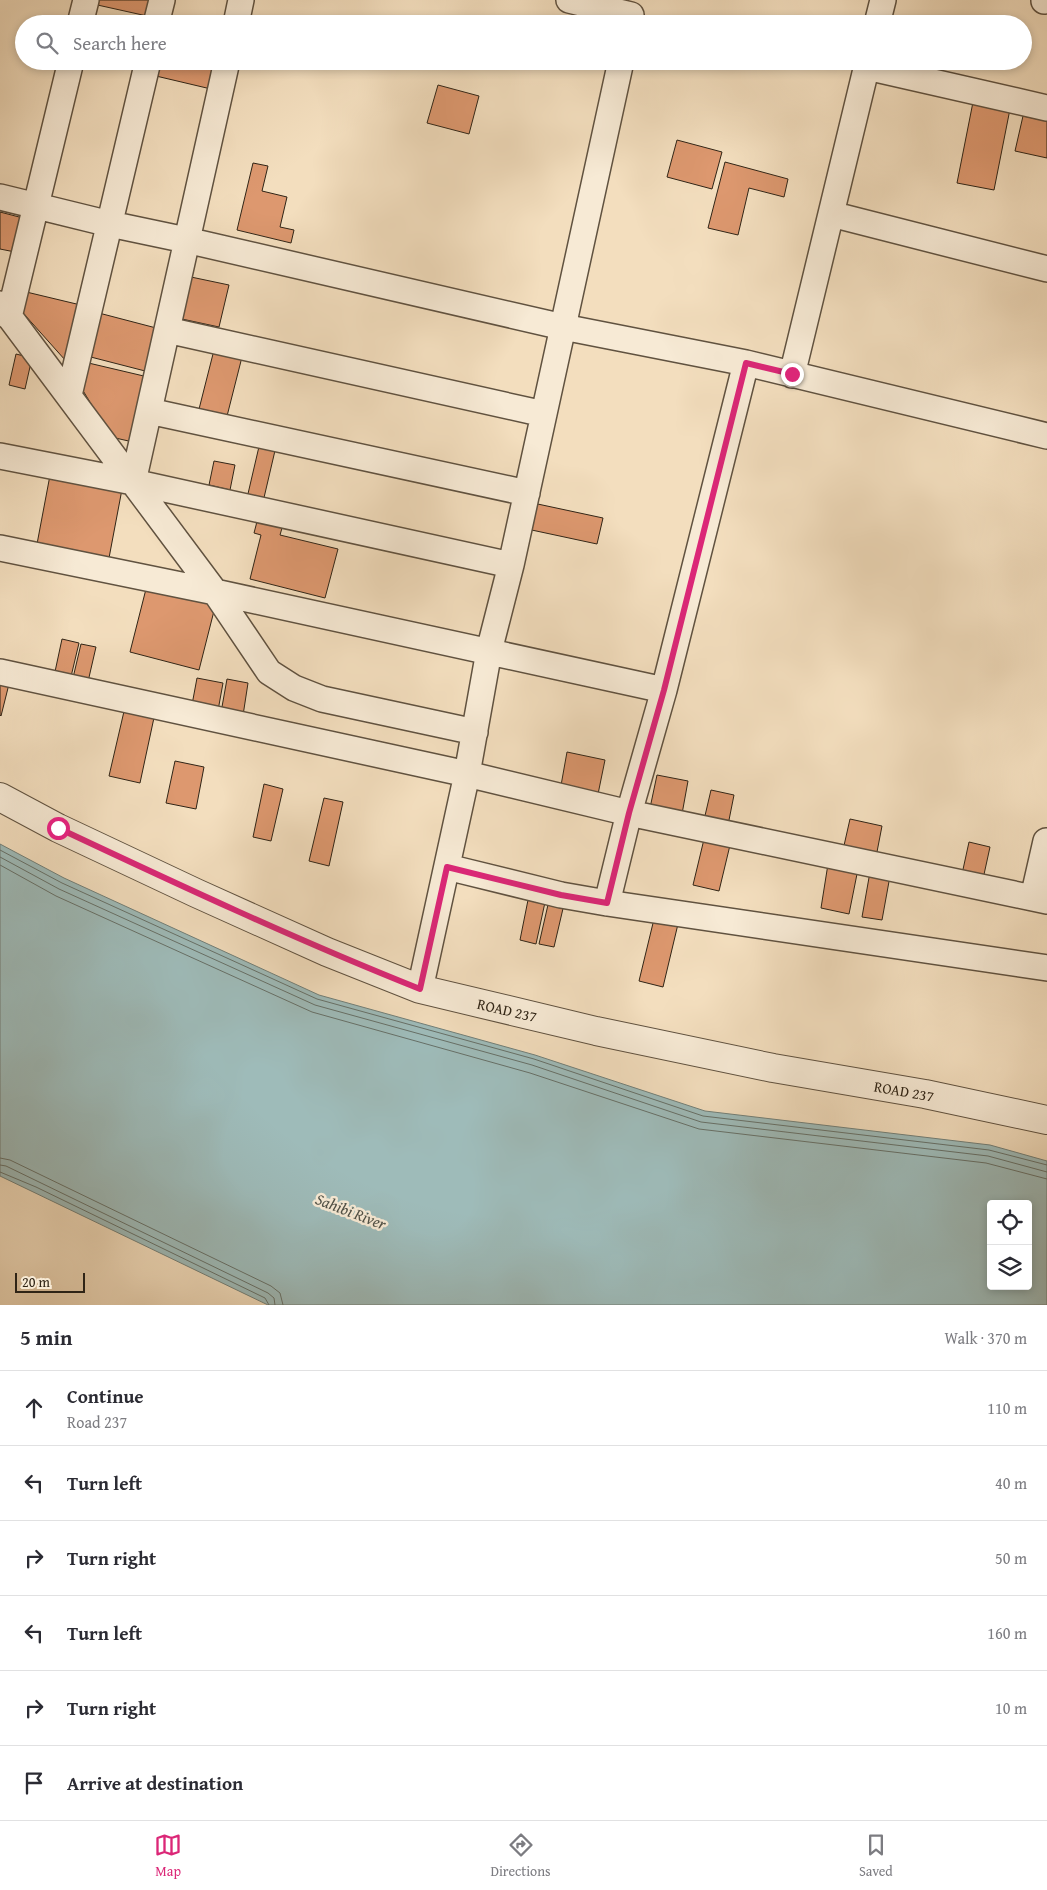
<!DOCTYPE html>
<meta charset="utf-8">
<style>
body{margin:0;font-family:"Gentium Book Plus",serif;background:#f2f2f3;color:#2b2b33}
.controls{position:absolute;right:15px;bottom:15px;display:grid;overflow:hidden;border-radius:5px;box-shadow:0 2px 8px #0003}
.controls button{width:45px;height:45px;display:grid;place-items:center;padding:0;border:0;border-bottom:1px solid #e1e1e2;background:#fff;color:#2b2b33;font:25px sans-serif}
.scale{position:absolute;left:15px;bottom:12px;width:70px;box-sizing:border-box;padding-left:5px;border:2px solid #2f2416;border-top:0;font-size:14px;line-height:18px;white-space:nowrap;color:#2f2416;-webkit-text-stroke:4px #f7ead5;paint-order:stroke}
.stop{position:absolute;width:15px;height:15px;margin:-11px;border:4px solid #db2777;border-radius:50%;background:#fff}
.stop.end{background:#db2777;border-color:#fff;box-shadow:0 1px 5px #0008}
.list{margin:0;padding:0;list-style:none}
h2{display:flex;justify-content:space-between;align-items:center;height:65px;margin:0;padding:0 20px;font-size:21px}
h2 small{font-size:16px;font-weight:400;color:#7c7c81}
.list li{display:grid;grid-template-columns:32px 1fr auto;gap:15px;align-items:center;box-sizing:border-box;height:75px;padding:0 20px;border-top:1px solid #e1e1e2}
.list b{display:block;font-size:19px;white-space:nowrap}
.list p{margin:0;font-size:16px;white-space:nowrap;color:#7c7c81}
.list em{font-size:16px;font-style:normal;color:#7c7c81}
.icon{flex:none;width:28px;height:28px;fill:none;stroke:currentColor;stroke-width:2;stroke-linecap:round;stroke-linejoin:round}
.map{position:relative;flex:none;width:1047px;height:1305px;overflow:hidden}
.search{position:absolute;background:#fff;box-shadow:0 2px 8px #0003;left:15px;right:15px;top:15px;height:55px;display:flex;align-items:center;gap:12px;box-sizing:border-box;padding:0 18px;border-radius:28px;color:#7c7c81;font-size:19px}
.sheet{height:515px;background:#fff}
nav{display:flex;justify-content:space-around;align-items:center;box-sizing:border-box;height:70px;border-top:1px solid #e1e1e2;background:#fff;font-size:14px;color:#7c7c81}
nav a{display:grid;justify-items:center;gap:2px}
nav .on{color:#db2777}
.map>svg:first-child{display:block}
.water{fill:#9ebbb9;stroke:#727f78;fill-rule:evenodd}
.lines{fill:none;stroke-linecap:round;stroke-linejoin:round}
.shore{stroke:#667068;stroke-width:1}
.building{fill:#dd986f;stroke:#2f2416}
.minor-casing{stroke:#605240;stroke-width:28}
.tertiary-casing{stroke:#605240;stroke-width:30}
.minor{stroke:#f7ead5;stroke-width:25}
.tertiary{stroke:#f7ead5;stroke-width:28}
.route{stroke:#db2777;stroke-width:6}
.labels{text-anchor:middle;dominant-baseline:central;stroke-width:5;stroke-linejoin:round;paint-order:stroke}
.street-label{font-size:15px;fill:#2f2416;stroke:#f7ead5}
.water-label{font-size:16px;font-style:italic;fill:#505147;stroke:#f7ead5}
</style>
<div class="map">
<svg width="1047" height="1305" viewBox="0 0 1047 1305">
<rect width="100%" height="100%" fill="#f3debe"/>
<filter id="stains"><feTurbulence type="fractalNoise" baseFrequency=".004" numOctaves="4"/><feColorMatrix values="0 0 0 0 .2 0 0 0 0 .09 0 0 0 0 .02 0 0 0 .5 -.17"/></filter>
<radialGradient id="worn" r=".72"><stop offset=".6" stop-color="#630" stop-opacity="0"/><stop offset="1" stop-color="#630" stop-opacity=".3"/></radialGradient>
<path class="water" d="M0 844 64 878 319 995 535 1055 705 1111 990 1145 1047 1161V1305H268L0 1176ZM991 1204H1028V1286H991Z"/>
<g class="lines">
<path class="shore" d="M0 850 62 883 317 999 534 1059 703 1116 989 1150 1047 1165
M0 857 59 889 315 1005 532 1065 701 1122 988 1156 1047 1172
M0 865 56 896 312 1012 530 1073 699 1129 986 1163 1047 1179
M0 1158 10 1160 271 1286 280 1293 283 1305
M0 1165 6 1166 39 1182 268 1293 274 1298 275 1305
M0 1172 36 1187 265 1298 269 1305"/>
</g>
<path class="building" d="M94 0H160L156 18 93 4Z
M159 61H217L211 89 156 76Z
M438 85 479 96 469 134 427 123Z
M974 97 1011 104 994 190 957 183Z
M1023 116 1047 121V158L1015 151Z
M677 140 722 152 712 189 667 177Z
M725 162 788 179 784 197 749 188 738 235 708 228Z
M253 163 268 166 262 191 287 197 280 227 294 230 291 243 237 230Z
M0 212 23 218 15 252 0 249Z
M191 277 229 285 219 327 182 319Z
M18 290 89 307 74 370 15 304Z
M95 312 160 329 149 372 83 355Z
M214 350 242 357 225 424 197 417Z
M16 354 32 358 25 389 9 385Z
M80 361 148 377 133 442 111 437 76 379Z
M261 438 277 442 263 502 247 498Z
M214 461 235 465 230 490 209 485Z
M51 470 123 484 109 558 37 544Z
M533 503 603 518 597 544 527 529Z
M259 514 284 521 280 535 338 549 325 598 250 579 261 535 254 533Z
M147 585 216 603 199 670 130 652Z
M62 639 79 643 69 685 53 681Z
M81 644 96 647 87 686 72 682Z
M197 678 223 683 217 716 191 710Z
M227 679 248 683 242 722 220 718Z
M0 682 9 684 1 716 0 715Z
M125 707 155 713 140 783 109 776Z
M567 752 605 760 597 799 560 791Z
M175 761 204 767 196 809 166 803Z
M657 775 688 781 682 814 650 808Z
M264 784 283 789 271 841 253 837Z
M711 790 734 795 728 825 704 820Z
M324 798 343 802 329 866 309 861Z
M850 819 882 826 876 857 843 850Z
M705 835 731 841 719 891 693 885Z
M969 842 990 847 983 879 962 874Z
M828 864 858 869 849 914 821 908Z
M870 872 890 876 882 920 862 917Z
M530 890 547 893 536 944 520 940Z
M550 896 565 900 554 947 539 944Z
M654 919 678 924 663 987 639 981Z"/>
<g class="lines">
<g class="minor-casing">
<path id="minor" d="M569 0 631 15 629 24
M1044 1V0
M80 24 86 0
M156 24 162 0
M236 24 241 0
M877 24 883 0
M867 67 1047 108
M0 197 110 224 186 240 563 327 746 363 1047 436
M831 214 1047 269
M0 304 215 592 269 672 294 688 322 699 475 732
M9 317 71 61
M167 330 544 414
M792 375 868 61
M69 395 148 61
M149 411 527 493
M0 456 133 482 511 565
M133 482 227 61
M0 548 215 592 664 690
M0 672 467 774 629 813 1047 901
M447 867 561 895 607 903 1047 968
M1033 898 1046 841
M607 903 629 813 664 690 746 363
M420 989 467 774 489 651 511 565 621 61"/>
</g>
<g class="tertiary-casing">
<path id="tertiary" d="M0 797 58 828 196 893 327 952 420 989 596 1031 773 1068 925 1094 1047 1120"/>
</g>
<use href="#minor" class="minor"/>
<use href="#tertiary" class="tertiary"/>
</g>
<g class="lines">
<path class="route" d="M58 828C177 884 297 940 420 989L447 867 561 895 607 903 629 813 664 690 746 363 792 374"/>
</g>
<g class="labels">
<g class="street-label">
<text transform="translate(507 1010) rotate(13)">ROAD 237</text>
<text transform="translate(904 1091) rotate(10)">ROAD 237</text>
</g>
<g class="water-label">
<text transform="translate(351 1211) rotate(21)">Sahibi River</text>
</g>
</g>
<rect width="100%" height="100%" filter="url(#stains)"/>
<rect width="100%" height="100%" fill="url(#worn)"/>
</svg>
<div class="controls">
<button><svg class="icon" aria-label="locate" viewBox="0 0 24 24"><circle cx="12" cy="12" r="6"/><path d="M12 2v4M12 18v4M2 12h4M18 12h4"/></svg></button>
<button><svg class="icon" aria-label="layers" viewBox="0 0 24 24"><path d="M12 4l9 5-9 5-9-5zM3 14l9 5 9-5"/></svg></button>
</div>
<div class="scale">20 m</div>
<div class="stop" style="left:58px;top:828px"></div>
<div class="stop end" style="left:792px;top:374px"></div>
<div class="search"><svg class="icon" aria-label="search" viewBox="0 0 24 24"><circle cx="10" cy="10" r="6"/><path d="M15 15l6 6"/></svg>Search here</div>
</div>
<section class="sheet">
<h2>5 min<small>Walk · 370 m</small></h2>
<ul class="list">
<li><svg class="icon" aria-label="ahead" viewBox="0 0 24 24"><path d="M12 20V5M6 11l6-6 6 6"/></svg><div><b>Continue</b><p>Road 237</p></div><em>110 m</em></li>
<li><svg class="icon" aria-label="left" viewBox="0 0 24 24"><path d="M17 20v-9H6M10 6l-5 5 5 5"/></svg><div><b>Turn left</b></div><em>40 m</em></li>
<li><svg class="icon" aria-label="right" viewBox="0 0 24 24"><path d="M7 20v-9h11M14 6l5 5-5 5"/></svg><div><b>Turn right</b></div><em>50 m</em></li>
<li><svg class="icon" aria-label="left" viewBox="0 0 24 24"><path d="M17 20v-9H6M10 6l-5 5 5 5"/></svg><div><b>Turn left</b></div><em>160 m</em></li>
<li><svg class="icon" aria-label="right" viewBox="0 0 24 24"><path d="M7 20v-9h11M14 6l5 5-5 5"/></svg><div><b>Turn right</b></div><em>10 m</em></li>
<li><svg class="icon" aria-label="arrive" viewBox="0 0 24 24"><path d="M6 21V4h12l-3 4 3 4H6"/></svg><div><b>Arrive at destination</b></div></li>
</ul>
</section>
<nav>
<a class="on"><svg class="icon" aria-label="map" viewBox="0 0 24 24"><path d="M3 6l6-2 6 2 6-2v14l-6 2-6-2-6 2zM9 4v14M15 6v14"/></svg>Map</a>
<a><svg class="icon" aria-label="directions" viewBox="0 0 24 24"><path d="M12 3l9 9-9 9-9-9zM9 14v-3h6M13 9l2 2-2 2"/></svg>Directions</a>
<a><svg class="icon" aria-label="saved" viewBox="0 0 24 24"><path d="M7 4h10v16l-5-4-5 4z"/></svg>Saved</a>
</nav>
